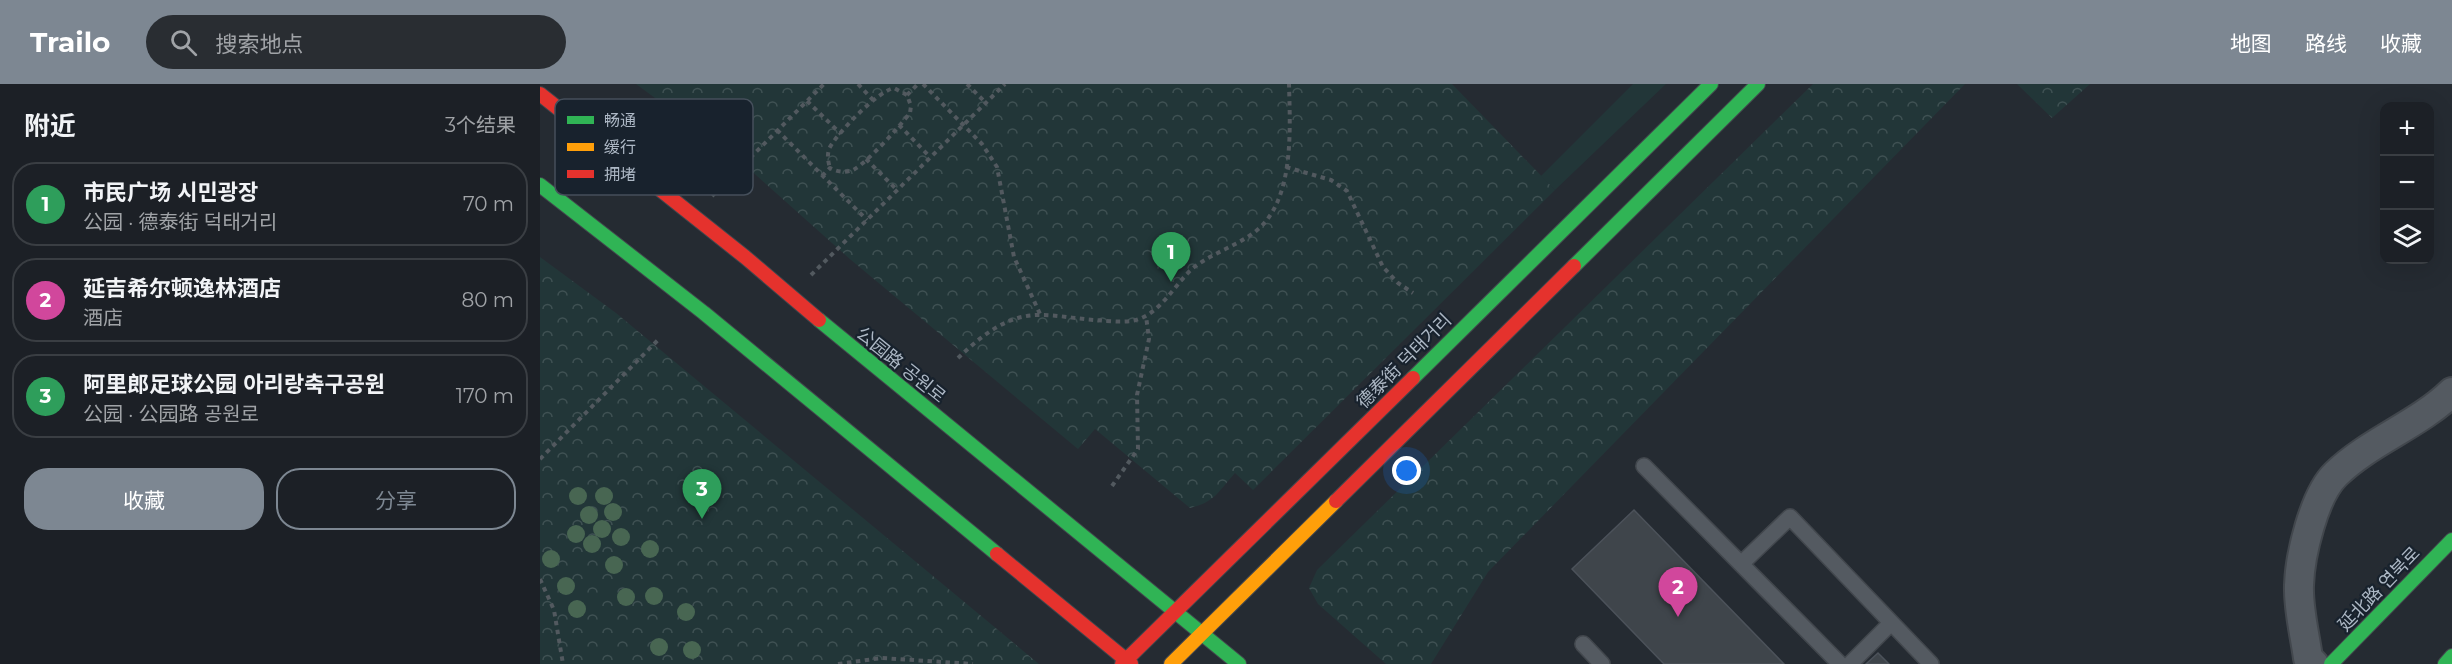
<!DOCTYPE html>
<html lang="zh">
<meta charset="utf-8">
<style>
body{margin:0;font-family:Montserrat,"Noto Sans SC","Noto Sans KR",sans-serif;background:#292d32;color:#f1f3f6}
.controls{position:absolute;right:18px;top:18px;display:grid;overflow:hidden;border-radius:12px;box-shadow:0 6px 24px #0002}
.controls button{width:54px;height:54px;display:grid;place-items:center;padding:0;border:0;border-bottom:2px solid #3a3e43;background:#1c2026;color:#f1f3f6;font:30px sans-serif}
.you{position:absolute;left:867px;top:387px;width:21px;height:21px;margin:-15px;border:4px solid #fff;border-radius:50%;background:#1a73e8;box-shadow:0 0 0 9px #1a73e833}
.badge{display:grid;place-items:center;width:39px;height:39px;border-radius:50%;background:#7d8792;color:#fff;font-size:20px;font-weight:700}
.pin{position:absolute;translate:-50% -50px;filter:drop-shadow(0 2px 3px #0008)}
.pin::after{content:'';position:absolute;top:32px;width:21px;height:18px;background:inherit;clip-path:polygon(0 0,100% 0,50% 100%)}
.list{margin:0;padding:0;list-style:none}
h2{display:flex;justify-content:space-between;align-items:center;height:78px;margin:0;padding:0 24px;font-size:26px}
h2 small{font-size:20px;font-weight:400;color:#a0a3a7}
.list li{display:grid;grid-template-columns:39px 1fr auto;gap:18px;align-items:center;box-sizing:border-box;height:84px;margin:0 12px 12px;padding:0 12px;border:2px solid #3a3e43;border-radius:24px}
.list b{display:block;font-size:22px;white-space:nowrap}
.list p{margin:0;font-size:20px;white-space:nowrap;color:#a0a3a7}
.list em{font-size:20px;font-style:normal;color:#a0a3a7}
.actions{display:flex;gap:12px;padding:18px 24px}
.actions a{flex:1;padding:14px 0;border:2px solid #7d8792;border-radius:24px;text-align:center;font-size:21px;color:#7d8792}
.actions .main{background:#7d8792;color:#fff}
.icon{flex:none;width:33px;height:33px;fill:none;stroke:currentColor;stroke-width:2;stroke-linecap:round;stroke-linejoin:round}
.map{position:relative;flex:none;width:1912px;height:580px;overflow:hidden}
header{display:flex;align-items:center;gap:36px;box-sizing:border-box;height:84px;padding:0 30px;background:#7d8792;color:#fff}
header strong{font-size:28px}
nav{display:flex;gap:33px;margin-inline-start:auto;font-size:21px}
.search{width:420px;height:54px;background:#292d32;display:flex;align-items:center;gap:15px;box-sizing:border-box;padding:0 21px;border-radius:33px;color:#a0a3a7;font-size:22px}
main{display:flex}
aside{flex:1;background:#1c2026}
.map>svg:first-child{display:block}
.grass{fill:#223638}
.forest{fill:url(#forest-crowns)}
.building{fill:#3f454b;stroke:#4c525a;stroke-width:1.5}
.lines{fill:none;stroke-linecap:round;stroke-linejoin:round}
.lane-casing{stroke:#42474d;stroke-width:18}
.street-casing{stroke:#42474d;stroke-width:32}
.fast-casing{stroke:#42474d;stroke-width:16}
.slow-casing{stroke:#42474d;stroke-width:16}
.jam-casing{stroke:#42474d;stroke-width:16}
.path{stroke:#52595f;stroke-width:4;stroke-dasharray:4.5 4.5;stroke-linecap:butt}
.lane{stroke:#545a61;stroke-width:15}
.street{stroke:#545a61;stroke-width:28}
.fast{stroke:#30b455;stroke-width:14}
.slow{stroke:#ff9f0a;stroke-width:14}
.jam{stroke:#e5322d;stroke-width:14}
.tree{fill:#486652}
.labels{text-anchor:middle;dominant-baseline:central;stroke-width:4.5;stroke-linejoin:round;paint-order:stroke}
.street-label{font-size:18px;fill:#adb8c5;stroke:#18222d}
.key{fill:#18222d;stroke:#454f5b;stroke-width:1.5}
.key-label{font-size:16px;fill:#adb8c5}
</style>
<header>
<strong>Trailo</strong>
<div class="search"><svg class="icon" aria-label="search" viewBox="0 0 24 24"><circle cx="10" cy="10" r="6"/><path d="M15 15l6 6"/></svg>搜索地点</div>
<nav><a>地图</a><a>路线</a><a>收藏</a></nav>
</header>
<main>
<aside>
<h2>附近<small>3个结果</small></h2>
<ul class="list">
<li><span class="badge" style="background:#2e9e5b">1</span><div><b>市民广场 시민광장</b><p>公园 · 德泰街 덕태거리</p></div><em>70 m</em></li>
<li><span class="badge" style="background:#d1479c">2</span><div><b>延吉希尔顿逸林酒店</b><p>酒店</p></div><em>80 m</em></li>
<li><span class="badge" style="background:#2e9e5b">3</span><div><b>阿里郎足球公园 아리랑축구공원</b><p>公园 · 公园路 공원로</p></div><em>170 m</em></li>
</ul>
<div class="actions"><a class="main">收藏</a><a>分享</a></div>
</aside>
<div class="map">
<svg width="1912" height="580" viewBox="0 0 1912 580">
<defs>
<pattern id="forest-crowns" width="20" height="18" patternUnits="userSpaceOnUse" patternTransform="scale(1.5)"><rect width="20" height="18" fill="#223638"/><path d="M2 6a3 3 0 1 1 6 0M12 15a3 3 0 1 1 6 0" fill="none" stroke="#3f5153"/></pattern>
</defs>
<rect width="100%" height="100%" fill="#252b32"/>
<path class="grass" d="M1093 0H1126L1015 106 1001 92Z"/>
<path class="forest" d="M96 0H912L1015 106 713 406 695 389C678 408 675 418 650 424L555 345 538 365 311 176 198 75Z
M1273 0H1425L948 488 891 580H846L778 520 769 504 777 486Z
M1477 0H1550L1512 34Z
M0 173 76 229 499 580H0Z"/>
<path class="building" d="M1094 426 1244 580H1124L1032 485Z
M1338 569 1349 580H1326Z"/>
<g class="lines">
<g class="lane-casing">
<path id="lane" d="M1104 382 1300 580
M1201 480 1250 433 1391 580
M1043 560 1062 580
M1310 580 1351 539"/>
</g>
<g class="street-casing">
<path id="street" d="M1774 580 1768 574C1765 551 1758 525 1759 501 1760 471 1774 411 1796 390 1830 357 1878 341 1912 308"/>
</g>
<g class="fast-casing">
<path id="fast" d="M0 101 164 229 457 470
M1034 182 1218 0
M279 236 699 580
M873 294 1171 0
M1791 580 1912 456
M1905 580 1912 572"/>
</g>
<g class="slow-casing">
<path id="slow" d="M631 580 796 417"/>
</g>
<g class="jam-casing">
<path id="jam" d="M0 10 205 173 279 236
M796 417 1034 182
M457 470 591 580
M582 580 873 294"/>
</g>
<path class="path" d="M318 0 334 17
M383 0 442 60 457 83 474 173 500 230
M427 0 445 18
M367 11 378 0
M267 17 301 50
M359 41 390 73
M237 46 327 136
M326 75 357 106
M746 83 791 96 807 107 843 183 858 199 873 209
M282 92 290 84C297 88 305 89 313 86 328 78 359 43 370 29L371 22 367 11 354 4C338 7 296 50 289 65 287 72 288 77 290 84
M172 112 284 0
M271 191 465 0
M418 274C440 253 467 230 501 231 519 231 537 235 555 236 568 237 584 239 596 236 621 229 635 200 653 184 672 169 697 162 716 147 755 116 750 44 749 0
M0 375 119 255
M572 402 598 365 597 311 609 255 606 232
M0 495 14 526 23 580
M298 580 342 574 433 580"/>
<use href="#lane" class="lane"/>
<use href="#street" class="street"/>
<use href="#fast" class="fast"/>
<use href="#slow" class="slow"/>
<use href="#jam" class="jam"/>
</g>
<g class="tree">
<circle cx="38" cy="412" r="9"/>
<circle cx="64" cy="412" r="9"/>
<circle cx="73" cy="428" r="9"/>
<circle cx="49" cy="431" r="9"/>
<circle cx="62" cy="445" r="9"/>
<circle cx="36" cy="450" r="9"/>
<circle cx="81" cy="453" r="9"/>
<circle cx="52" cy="460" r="9"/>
<circle cx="110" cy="465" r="9"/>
<circle cx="11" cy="475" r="9"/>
<circle cx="74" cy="481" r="9"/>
<circle cx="26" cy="502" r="9"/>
<circle cx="114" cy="512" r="9"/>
<circle cx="86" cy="513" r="9"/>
<circle cx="37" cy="525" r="9"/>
<circle cx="146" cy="528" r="9"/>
<circle cx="119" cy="563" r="9"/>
<circle cx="152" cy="566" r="9"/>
</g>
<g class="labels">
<g class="street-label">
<text transform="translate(864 277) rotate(-45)">德泰街 덕태거리</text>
<text transform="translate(361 281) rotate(39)">公园路 공원로</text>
<text transform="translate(1839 505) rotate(-46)">延北路 연북로</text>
</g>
</g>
<rect x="15" y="15" width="198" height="96" rx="9" class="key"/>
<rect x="27" y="32" width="27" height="8" fill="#30b455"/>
<rect x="27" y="59" width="27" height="8" fill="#ff9f0a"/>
<rect x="27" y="86" width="27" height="8" fill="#e5322d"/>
<g class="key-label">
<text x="64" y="42">畅通</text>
<text x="64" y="69">缓行</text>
<text x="64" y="96">拥堵</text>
</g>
</svg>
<div class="controls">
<button>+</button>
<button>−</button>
<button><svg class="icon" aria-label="layers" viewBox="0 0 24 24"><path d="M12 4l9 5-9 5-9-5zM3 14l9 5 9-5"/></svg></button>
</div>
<div class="you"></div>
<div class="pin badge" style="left:631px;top:198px;background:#2e9e5b">1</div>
<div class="pin badge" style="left:1138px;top:533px;background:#d1479c">2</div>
<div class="pin badge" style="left:162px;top:435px;background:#2e9e5b">3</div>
</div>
</main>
